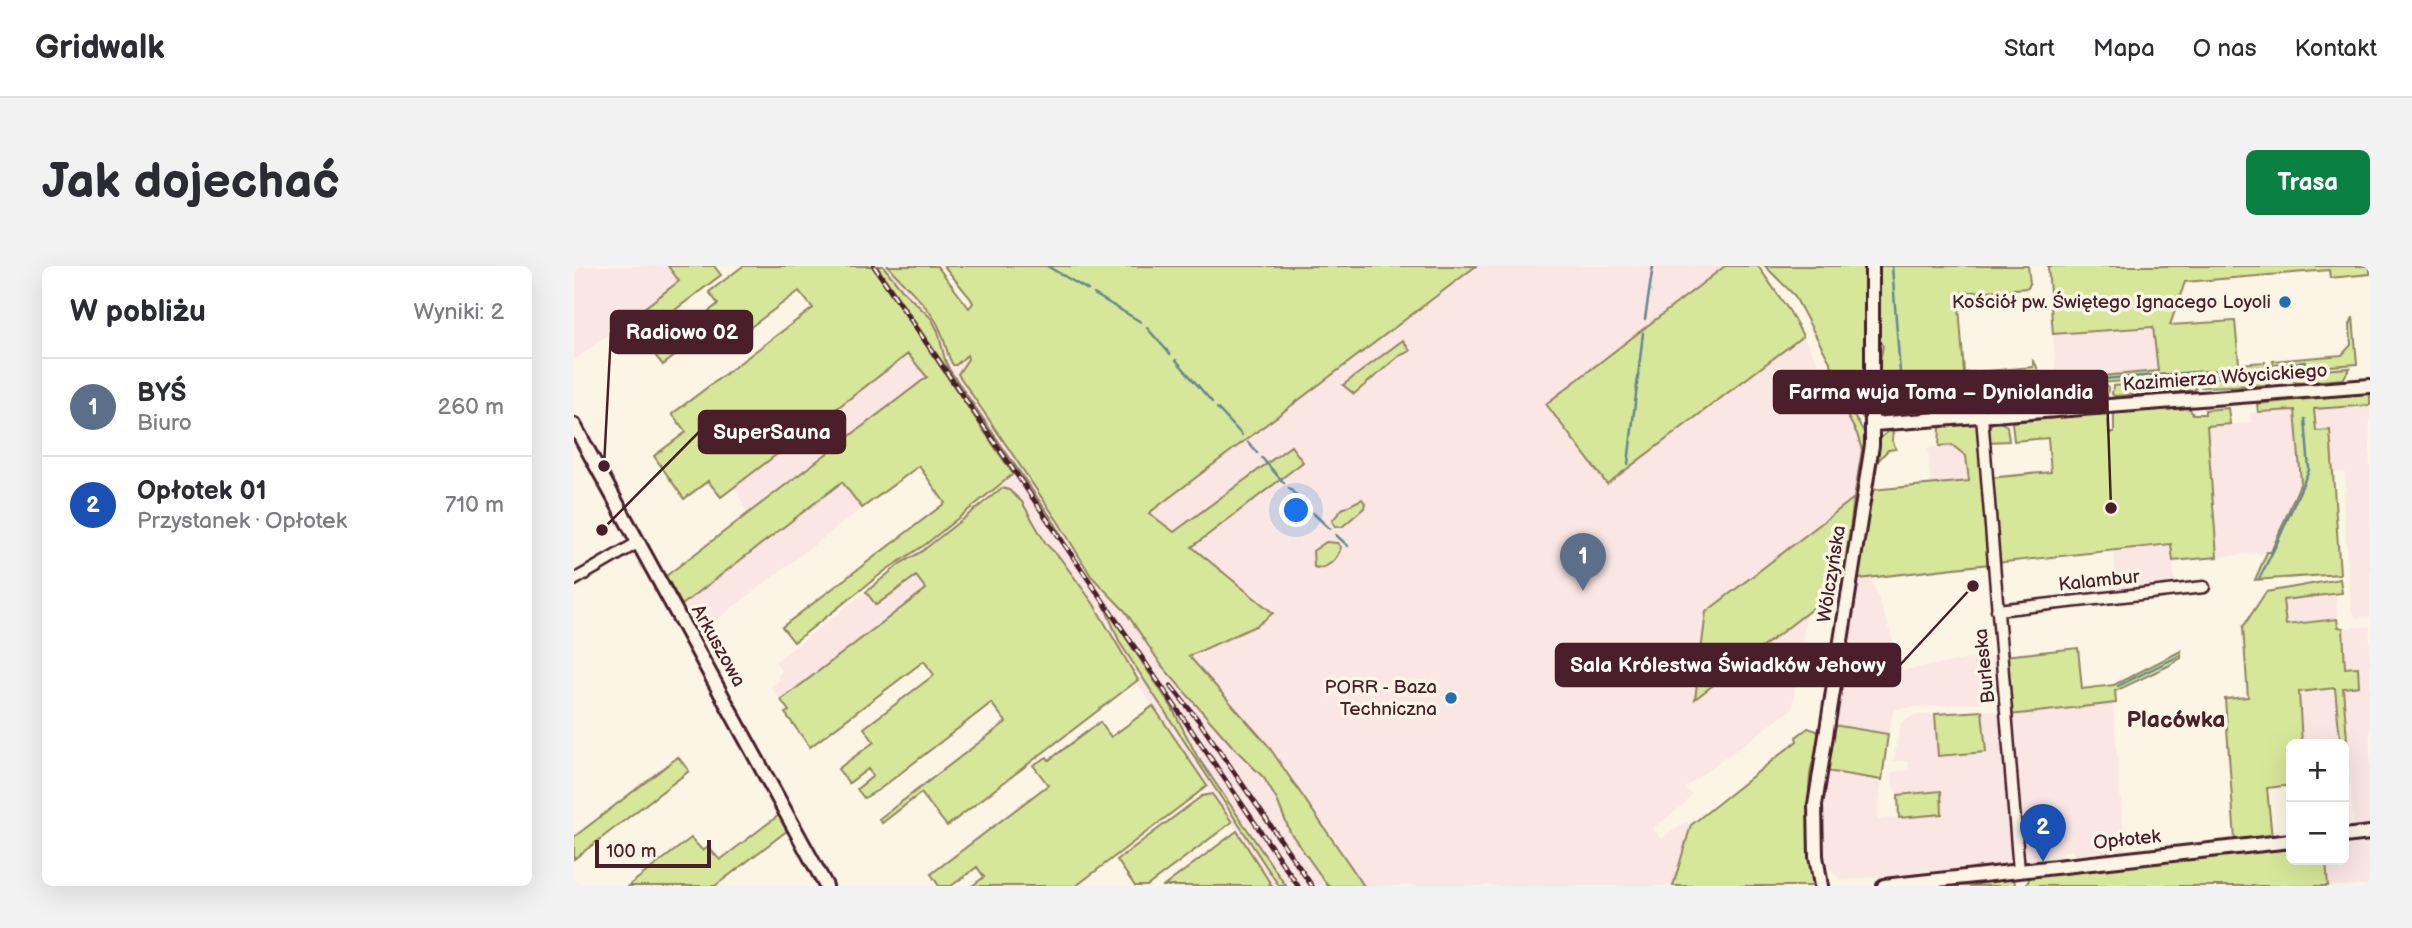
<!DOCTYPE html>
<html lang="pl">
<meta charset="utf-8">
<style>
body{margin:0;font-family:"Balsamiq Sans",sans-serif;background:#f2f2f3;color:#2b2b33}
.controls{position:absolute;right:21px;bottom:21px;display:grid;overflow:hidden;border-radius:10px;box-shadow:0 7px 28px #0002}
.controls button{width:63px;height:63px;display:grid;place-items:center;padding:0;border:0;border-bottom:2px solid #e1e1e2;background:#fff;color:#2b2b33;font:35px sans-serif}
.scale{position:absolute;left:21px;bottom:18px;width:116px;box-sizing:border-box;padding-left:7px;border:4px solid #4a1f2b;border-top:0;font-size:19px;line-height:24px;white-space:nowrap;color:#4a1f2b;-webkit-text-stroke:5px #fcf5e5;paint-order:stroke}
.you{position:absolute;left:723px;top:245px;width:24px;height:24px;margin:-18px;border:5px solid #fff;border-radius:50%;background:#1a73e8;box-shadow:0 0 0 10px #1a73e833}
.badge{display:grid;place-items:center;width:46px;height:46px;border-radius:50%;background:#0b8043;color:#fff;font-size:23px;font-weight:700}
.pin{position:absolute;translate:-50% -58px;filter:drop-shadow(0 2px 4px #0008)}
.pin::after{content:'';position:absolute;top:37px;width:24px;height:21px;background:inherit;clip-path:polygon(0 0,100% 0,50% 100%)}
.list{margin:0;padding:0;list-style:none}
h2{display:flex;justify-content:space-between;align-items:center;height:91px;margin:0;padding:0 28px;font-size:30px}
h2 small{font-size:23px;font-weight:400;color:#7c7c81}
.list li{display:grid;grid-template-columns:46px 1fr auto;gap:21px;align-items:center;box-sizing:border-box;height:98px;padding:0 28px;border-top:2px solid #e1e1e2}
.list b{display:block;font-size:26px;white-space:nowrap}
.list p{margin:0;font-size:23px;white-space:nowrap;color:#7c7c81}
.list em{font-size:23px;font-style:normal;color:#7c7c81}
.map{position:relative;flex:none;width:1796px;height:620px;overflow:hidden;border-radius:10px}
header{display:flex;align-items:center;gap:42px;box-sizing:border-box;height:98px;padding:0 35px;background:#fff;border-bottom:2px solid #e1e1e2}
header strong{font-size:33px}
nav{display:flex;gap:38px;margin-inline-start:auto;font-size:24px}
.intro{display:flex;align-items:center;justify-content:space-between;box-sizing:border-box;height:168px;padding:0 42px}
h1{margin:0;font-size:49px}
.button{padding:18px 32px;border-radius:10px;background:#0b8043;color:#fff;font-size:24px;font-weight:700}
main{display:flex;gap:42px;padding:0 42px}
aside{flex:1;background:#fff;border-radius:10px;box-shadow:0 7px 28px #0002}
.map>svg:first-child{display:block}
.built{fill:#fae6e3}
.green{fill:#d7e79a;stroke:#908362;stroke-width:2}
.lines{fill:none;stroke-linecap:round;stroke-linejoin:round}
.stream{stroke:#66868f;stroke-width:2.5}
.street-casing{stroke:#4a1f2b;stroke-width:15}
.secondary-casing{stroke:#4a1f2b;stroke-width:18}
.street{stroke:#fcf5e5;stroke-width:10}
.secondary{stroke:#fcf5e5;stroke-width:12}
.rail-casing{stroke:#4a1f2b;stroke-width:5}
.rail{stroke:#fcf5e5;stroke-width:2.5;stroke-dasharray:8;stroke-linecap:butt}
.poi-dot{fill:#1f6fb2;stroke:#fcf5e5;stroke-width:2.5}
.labels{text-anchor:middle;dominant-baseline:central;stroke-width:7;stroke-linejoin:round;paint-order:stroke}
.poi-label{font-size:19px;fill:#4a1f2b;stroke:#fcf5e5;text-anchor:end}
.street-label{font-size:19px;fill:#4a1f2b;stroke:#fcf5e5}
.quarter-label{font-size:23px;font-weight:bold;fill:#4a1f2b;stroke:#fcf5e5}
.leader{fill:none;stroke:#4a1f2b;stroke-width:2.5}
.callout-dot{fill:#4a1f2b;stroke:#fcf5e5;stroke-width:2.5}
.callout{fill:#4a1f2b;stroke:#4a1f2b;stroke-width:2.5}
.callout-label{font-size:21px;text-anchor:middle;font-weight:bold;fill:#fff}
</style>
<header>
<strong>Gridwalk</strong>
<nav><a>Start</a><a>Mapa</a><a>O nas</a><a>Kontakt</a></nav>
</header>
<div class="intro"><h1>Jak dojechać</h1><a class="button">Trasa</a></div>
<main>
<aside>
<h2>W pobliżu<small>Wyniki: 2</small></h2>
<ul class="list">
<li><span class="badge" style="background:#5c6f8a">1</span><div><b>BYŚ</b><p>Biuro</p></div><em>260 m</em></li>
<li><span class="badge" style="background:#1a4fb4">2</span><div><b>Opłotek 01</b><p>Przystanek · Opłotek</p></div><em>710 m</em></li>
</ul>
</aside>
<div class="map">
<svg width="1796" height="620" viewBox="0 0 1796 620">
<rect width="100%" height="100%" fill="#fcf5e5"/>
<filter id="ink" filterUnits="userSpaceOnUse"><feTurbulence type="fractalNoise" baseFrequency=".0143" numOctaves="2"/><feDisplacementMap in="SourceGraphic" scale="14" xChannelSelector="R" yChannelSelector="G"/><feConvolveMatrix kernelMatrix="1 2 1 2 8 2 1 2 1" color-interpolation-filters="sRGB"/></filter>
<g filter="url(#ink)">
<path class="built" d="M0 0H94L106 15 0 94Z
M268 0H363L615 389 684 359 699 347 617 281 729 196 717 180 599 267 575 247 902 0H1151L1016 103 1033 218 1229 70 1283 168 1288 184 1280 232 1132 347 1121 432 1233 347 1218 443 1110 522 1118 528 1108 540 1079 562 1087 573 1112 556 1117 559 1099 620H698L658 556 562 416 564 414 519 337 486 292 472 278 448 236 441 228 431 223 353 111 174 248 160 221 334 88Z
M1580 61 1584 105 1482 114 1479 68Z
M1796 139V351L1782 352 1777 343 1769 231 1772 223 1771 206H1760L1756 165 1742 166 1740 142Z
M1721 144 1727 215 1697 286 1643 291 1633 160 1677 157 1676 147 1680 146Z
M1378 179 1392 190 1395 215 1357 220 1354 181Z
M269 216 288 242 124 368 108 339Z
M1598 278 1601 322 1543 327 1540 284Z
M343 309 352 323 207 434 196 421 206 414 203 410 208 406 201 396 292 326 303 339Z
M1297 311 1329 404 1423 389 1426 435 1320 443 1314 468 1259 460 1283 313Z
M1762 328 1763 353 1711 359 1709 334Z
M1796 360V561L1780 562 1769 421 1785 419 1784 401 1771 402 1769 362Z
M1761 422 1766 478H1728L1725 426Z
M1539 437 1551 583 1501 589 1498 584 1489 585 1488 590 1452 594 1439 449Z
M1416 444 1427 447 1439 598 1351 605 1342 609 1327 611 1326 609 1266 614 1253 600 1248 589 1246 559 1254 506 1308 514 1303 554 1368 548 1366 525 1324 529 1319 520 1318 506 1335 504 1334 495H1319L1327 457 1338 450Z
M1796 577V620H1754L1752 594H1770V580Z"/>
<path class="green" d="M94 0H140L147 9 81 59 69 43 105 15Z
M169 0H298L439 208 352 278 312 304 220 376 208 361 371 237 345 200 288 242 268 216 108 339 92 310 353 111 334 88 147 231 134 215 110 233 80 190 112 166 98 148 239 42 225 25 162 72 147 54 89 99 80 88 144 38 135 26Z
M303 0H309L331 27 357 52 364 65 371 94 375 103 482 259 490 275Z
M314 0H363L395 42 399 37 397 33 370 0H902L575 247 600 266 717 180 729 196 618 281 699 347 684 359 615 390 693 478 790 620H754L716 566 703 534 690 512 660 482 588 400 551 345 517 310 485 257 384 108 394 93 393 89 382 99H379C371 87 372 70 361 54 349 34 329 18 314 0Z
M1151 0H1184L1216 46 1229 70 1033 218 972 138Z
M1191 0H1292L1293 136V148L1290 153 1280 141 1220 29Z
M1302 0H1454L1456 17 1454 22 1384 27 1390 107 1459 101V95C1467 103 1468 127 1463 137L1457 140 1317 149 1308 145C1299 125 1305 100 1309 80L1302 72Z
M1474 0H1796V8L1756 12 1755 4 1611 16 1596 59 1661 55 1665 98 1691 96 1692 105 1482 120V114L1584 105 1579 61 1479 68Z
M1779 51 1783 98 1700 104 1699 95 1768 89 1777 79 1776 59Z
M829 74 836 85 825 90 780 128 769 119Z
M1776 102 1769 113 1721 117 1719 114 1718 108 1721 106Z
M1694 108 1695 119 1627 121 1626 113Z
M1620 114 1623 117 1621 124 1540 130 1538 128 1539 120Z
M1532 120 1534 122 1533 131 1486 134 1481 124Z
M1796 127V139L1740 143 1742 165 1756 164 1766 308 1681 314 1693 286H1697L1727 216 1721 144 1684 146 1683 138Z
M1270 135 1294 172 1280 232 1269 319 1121 433 1132 346 1280 232 1288 184 1283 168 1267 138Z
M1615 142 1619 148H1631V144L1654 142 1656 158 1633 160 1643 291 1599 295 1597 278 1422 297 1415 212 1477 206 1474 172 1440 175 1438 156 1534 147 1535 167H1540V147Z
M1419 156H1426L1433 160 1435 175 1413 176 1414 162Z
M1402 157 1404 159 1415 298 1284 313 1298 224 1395 215 1392 190 1378 179 1365 180 1366 162 1371 159Z
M1315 165 1319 167 1318 174 1322 183 1314 184 1302 197 1305 173Z
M428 222 435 224 448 236 472 278 486 292 519 337 564 414 373 560 347 527 308 557 305 553 432 456 417 437 306 523 290 532 283 523 299 510 294 503 275 517 264 503 300 476 290 462 360 409 350 395 236 481 211 447 215 445 207 434 352 323 342 310 302 339 292 326 327 297 347 286Z
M788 233 791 237 790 242 768 261 761 260 758 255 768 243Z
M752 276 763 277 767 281C764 293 752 305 740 301L739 285Z
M1766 313 1768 327 1709 334 1712 359 1763 353 1764 361 1769 362 1771 402 1784 401 1785 420 1769 422 1773 473 1766 474 1761 422 1725 426 1728 478H1717V519L1693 522 1698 572 1661 575 1651 433 1674 431 1669 361 1692 326Z
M530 339 597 440 623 490 712 620H705L546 377Z
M1504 382 1508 423 1540 419 1607 385V392L1594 400 1541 425 1542 437 1436 449 1430 390Z
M579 440 633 520 502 620H398L410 611 403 601 377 620H365L357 608 474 519 459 499 473 491 475 494 526 456 537 471Z
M1408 445 1412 486 1364 490 1361 448Z
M1259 459 1314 468 1308 514 1252 505Z
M1234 462 1243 465 1247 472 1244 487C1236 495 1236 511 1235 522L1239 620H1099L1117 559 1223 475 1222 471Z
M104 491 115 505 0 593V571Z
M1367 525 1368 548 1325 552 1324 529Z
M638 528 658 556 573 620H561L543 594 628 530Z
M205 549 214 564 141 620H54L117 572 129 585 134 581 146 594Z
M663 565 698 620H590Z
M1717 581V594H1752L1754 620H1452L1456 611Z
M1440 610 1441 620H1365Z"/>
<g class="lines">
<path class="stream" d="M473 0 514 24
M1318 0 1327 120 1330 126 1336 129 1455 120
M520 28 567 56
M1071 53 1079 0
M573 62 596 88
M602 94 638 136
M1702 99 1731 96
M1488 116 1689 101
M643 142 668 169
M674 176 683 187
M688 192 710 217
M1054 198 1069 67
M715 222 733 241
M739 247 756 263
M762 269 774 280
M1685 313 1703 277 1735 204 1731 153
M1544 420 1605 390"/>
<g class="street-casing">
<path id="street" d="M1408 150 1445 605
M0 314 65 276
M1423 344 1630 321"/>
</g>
<g class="secondary-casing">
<path id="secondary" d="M1300 158 1796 120
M0 159 252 620
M1770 570 1796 567
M1247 620 1242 590 1241 539 1298 179V0
M1310 620 1717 575"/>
</g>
<use href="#street" class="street"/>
<use href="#secondary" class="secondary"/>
<g class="rail-casing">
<path id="rail" d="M300 0 724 620
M597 420 625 455 738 620"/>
</g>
<use href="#rail" class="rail"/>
</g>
</g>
<g class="poi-dot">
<circle cx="1711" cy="36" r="7"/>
<circle cx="877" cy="432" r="7"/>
</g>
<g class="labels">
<g class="poi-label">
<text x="1697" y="36">Kościół pw. Świętego Ignacego Loyoli</text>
<text x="863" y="421">PORR - Baza<tspan x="863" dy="22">Techniczna</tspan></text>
</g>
<g class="street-label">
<text transform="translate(1651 112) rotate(-4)">Kazimierza Wóycickiego</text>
<text transform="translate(1258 308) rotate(-81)">Wólczyńska</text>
<text transform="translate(1525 315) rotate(-6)">Kalambur</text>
<text transform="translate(144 380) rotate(61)">Arkuszowa</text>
<text transform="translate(1411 400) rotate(-96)">Burleska</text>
<text transform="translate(1553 574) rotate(-6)">Opłotek</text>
</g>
<g class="quarter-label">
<text x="1602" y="454">Placówka</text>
</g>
</g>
<path class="leader" d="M30 200L37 66M1537 242L1533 126M28 264L125 166M1399 320L1326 399"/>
<g class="callout-dot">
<circle cx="30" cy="200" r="7"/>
<circle cx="1537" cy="242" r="7"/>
<circle cx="28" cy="264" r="7"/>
<circle cx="1399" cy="320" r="7"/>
</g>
<g class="callout">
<rect x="37" y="45" width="141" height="42" rx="7"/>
<rect x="1200" y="105" width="333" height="42" rx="7"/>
<rect x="125" y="145" width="146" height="42" rx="7"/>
<rect x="982" y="378" width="344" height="42" rx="7"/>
</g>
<g class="callout-label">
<text x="108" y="73">Radiowo 02</text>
<text x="1367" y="133">Farma wuja Toma – Dyniolandia</text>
<text x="198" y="173">SuperSauna</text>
<text x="1154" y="406">Sala Królestwa Świadków Jehowy</text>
</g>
</svg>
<div class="controls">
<button>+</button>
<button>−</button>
</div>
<div class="scale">100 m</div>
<div class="you"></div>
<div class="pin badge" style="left:1009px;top:325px;background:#5c6f8a">1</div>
<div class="pin badge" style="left:1469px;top:596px;background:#1a4fb4">2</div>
</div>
</main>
